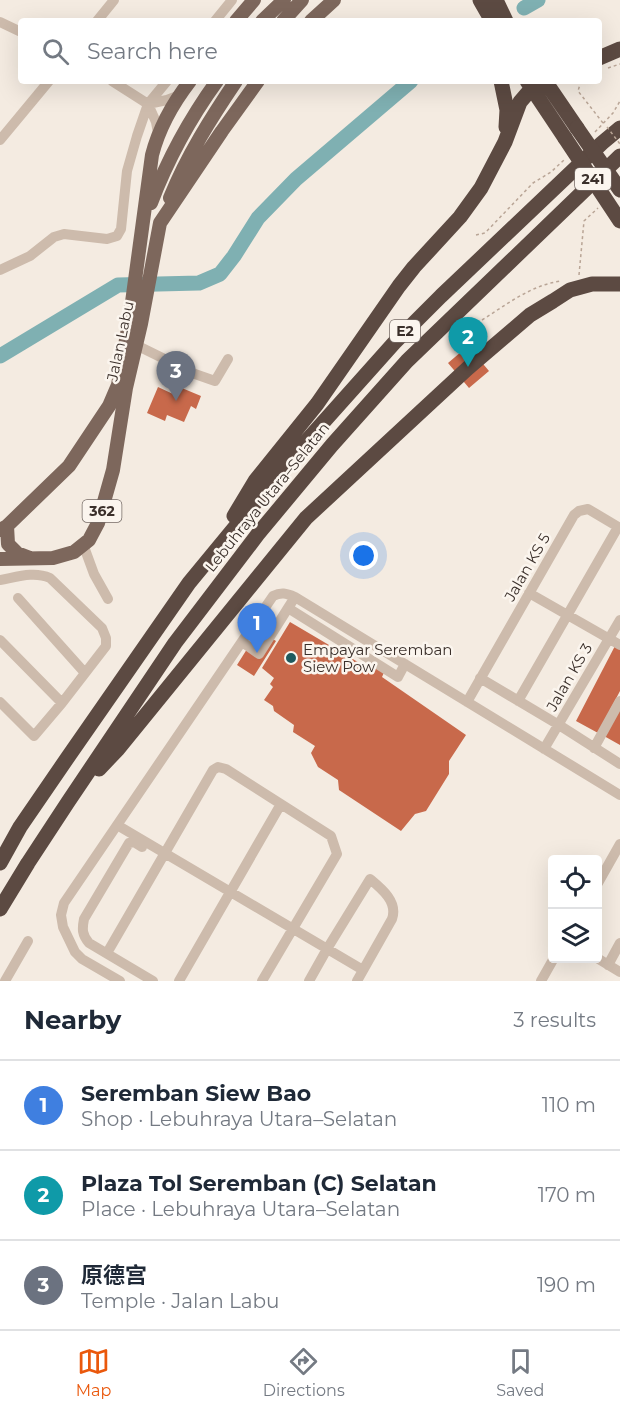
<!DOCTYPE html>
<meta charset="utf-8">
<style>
body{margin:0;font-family:Montserrat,"Noto Sans SC",sans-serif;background:#f6f6f7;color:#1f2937}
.controls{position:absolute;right:18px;bottom:18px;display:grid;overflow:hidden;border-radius:6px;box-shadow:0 6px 24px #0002}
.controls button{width:54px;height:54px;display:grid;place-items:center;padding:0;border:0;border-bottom:2px solid #e0e1e3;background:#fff;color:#1f2937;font:30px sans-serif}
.you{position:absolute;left:364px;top:556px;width:21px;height:21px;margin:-15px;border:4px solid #fff;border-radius:50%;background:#1a73e8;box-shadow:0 0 0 9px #1a73e833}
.badge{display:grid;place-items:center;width:39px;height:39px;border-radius:50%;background:#ea580c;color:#fff;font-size:20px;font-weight:700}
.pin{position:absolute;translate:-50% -50px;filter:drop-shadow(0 2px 3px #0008)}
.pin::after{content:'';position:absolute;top:32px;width:21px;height:18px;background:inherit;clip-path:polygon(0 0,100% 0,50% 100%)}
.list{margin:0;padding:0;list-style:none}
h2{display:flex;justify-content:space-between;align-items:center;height:78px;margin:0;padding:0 24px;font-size:26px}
h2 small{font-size:20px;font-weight:400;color:#747a83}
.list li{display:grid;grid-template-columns:39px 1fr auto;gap:18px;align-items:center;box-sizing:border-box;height:90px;padding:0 24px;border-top:2px solid #e0e1e3}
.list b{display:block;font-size:22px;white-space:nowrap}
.list p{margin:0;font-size:20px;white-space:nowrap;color:#747a83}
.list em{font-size:20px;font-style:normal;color:#747a83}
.icon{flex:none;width:33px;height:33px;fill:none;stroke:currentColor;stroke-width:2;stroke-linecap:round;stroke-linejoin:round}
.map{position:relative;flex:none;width:620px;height:981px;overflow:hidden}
.search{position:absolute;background:#fff;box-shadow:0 6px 24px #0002;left:18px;right:18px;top:18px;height:66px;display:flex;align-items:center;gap:15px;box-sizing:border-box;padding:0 21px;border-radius:6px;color:#747a83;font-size:22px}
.sheet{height:348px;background:#fff}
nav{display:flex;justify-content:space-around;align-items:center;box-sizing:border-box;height:84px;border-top:2px solid #e0e1e3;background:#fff;font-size:16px;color:#747a83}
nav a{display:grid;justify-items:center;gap:3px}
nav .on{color:#ea580c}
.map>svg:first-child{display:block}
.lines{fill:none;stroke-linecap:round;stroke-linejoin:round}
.river{stroke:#7fb0b2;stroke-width:15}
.building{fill:#c8694b}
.path{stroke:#b9a596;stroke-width:1.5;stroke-dasharray:3 3;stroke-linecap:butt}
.minor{stroke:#cdbbac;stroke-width:10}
.major{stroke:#7d675c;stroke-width:14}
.highway{stroke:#5c4a42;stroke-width:15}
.path-bridge{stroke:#b9a596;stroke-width:1.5;stroke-dasharray:3 3;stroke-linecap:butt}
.highway-bridge{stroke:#5c4a42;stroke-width:15}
.poi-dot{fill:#1f5a5e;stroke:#fbf5ee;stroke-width:2}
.labels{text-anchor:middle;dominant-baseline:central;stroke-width:5;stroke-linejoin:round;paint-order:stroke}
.shield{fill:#fbf5ee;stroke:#756b66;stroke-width:1.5}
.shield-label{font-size:14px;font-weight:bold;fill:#3b302b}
.street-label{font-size:15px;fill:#3b302b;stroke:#fbf5ee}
.poi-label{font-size:15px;fill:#3b302b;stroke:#fbf5ee;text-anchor:start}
</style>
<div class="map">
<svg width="620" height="981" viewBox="0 0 620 981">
<rect width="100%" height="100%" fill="#f4ebe1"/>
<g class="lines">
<path class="river" d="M524 8 538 0
M0 356 118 285 199 283 220 274 234 256 258 218 296 179 411 81"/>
</g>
<path class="building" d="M468 346 489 371 469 388 448 363Z
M177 386 201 396 196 409 191 406 184 422 167 415 165 421 147 413 158 387 173 394Z
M290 622 368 668 375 658 386 668 382 677 466 735 449 761V774L426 811 415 814 401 831 339 790 338 780 318 767 311 753 315 746 293 732 294 725 274 711 273 706 264 700 273 687 270 684 274 678 262 668Z
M259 630 276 641 254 676 237 665Z
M616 644 620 647V691L598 733 576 721Z
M620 708V745L604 736Z"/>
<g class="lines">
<path class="path" d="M608 68 620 64
M581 81 578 91 603 123
M595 132 613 113 620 101
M476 235 485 233 533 183 551 172 564 160
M579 275 584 221 598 208
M482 320C506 305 531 285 561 281"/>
<path class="minor" d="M97 21 114 0
M215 21 232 0
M0 22 21 32
M112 81 148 104 156 122 158 133
M148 104 167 100 180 95
M0 140 49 81
M0 270 30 256 54 237 64 234 107 239 117 236 121 229 127 171 137 136 148 104 167 81
M136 345 195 374 215 381 228 359
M83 544 94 574 108 599
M0 580C17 577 34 571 50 578L102 628 106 638V646L62 703 34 736 0 702
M529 593 620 645
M295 597 288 608 398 677 405 664
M18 598 85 673
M0 640 62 703
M242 642 259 654 288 608
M480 678 559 725 620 764
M518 701 618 527
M467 702 574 515 579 511 588 509 620 528
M594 748 620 701
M544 749 620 620
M117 825 363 970
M142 847 134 842 129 843 84 919C82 929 82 935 89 943L153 981
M598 883 620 844
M107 953 213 770 218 767 226 769 331 836 337 854 262 981
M597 958 620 972
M608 965 620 943
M5 981 28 941
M120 981 82 959 75 952 63 927 61 915 64 903 273 596C281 592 286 593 295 597L620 795
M179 981 281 804
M309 981 327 949 370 879C382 889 398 902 392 919L357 981
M541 981 554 958"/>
<path class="major" d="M236 21 254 0
M262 21 284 0
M283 21 302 0
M311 21 334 0
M170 198C187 156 211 118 236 81
M151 203C167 161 191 117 217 81
M7 526 8 544 17 553 30 558
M0 530 7 526 69 466 109 406 118 385 130 317 152 155C159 128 173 103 190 81
M0 559 53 558 74 552 89 540 98 523 113 470 126 388 141 324 160 223 222 131 258 81"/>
<path class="highway" d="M480 0 492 21
M496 0 506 21
M599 58 620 49
M501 81 507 110 506 127
M527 81 565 138
M545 81 577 128
M234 516 255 481 317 404 399 286 414 267 460 217 481 188 505 142 520 102 532 88 543 81
M99 769 118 749 306 518 468 368 530 315 553 301 570 290 592 284H620
M0 863 20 827 68 757 189 583 302 446 394 343 441 296 602 143 620 128
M0 909 28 863 68 802 175 643 258 534 332 445 407 361 620 156"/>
<path class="path-bridge" d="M607 127 620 144"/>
<path class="highway-bridge" d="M577 128 620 190
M565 138 620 221"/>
</g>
<circle class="poi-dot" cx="291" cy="658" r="6"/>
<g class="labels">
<g class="shield">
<rect x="575" y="168" width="36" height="22" rx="4.5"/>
<rect x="390" y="320" width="30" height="22" rx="4.5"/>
<rect x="82.5" y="500" width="39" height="22" rx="4.5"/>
</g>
<g class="shield-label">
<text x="593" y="179">241</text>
<text x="405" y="331">E2</text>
<text x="102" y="511">362</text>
</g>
<g class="street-label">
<text transform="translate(120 341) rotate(-78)">Jalan Labu</text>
<text transform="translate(267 497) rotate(-51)">Lebuhraya Utara–Selatan</text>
<text transform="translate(527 567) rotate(-60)">Jalan KS 5</text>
<text transform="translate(569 677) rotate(-60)">Jalan KS 3</text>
</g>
<g class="poi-label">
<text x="303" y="649">Empayar Seremban<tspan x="303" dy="17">Siew Pow</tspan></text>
</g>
</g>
</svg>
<div class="controls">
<button><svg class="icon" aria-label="locate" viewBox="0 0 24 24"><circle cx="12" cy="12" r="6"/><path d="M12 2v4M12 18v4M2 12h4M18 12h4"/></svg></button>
<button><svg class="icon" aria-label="layers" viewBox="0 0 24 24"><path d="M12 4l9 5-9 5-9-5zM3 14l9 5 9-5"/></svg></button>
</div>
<div class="you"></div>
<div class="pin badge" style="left:257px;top:653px;background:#3f7fe0">1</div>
<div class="pin badge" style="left:468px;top:367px;background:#0f9aa8">2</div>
<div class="pin badge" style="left:176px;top:401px;background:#6b7280">3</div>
<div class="search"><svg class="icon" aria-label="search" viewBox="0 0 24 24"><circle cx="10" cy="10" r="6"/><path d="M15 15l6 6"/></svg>Search here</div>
</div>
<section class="sheet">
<h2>Nearby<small>3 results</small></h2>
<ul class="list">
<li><span class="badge" style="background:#3f7fe0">1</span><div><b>Seremban Siew Bao</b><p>Shop · Lebuhraya Utara–Selatan</p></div><em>110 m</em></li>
<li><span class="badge" style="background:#0f9aa8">2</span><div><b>Plaza Tol Seremban (C) Selatan</b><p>Place · Lebuhraya Utara–Selatan</p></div><em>170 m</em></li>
<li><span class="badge" style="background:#6b7280">3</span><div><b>原德宫</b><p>Temple · Jalan Labu</p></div><em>190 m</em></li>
</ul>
</section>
<nav>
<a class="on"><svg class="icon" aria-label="map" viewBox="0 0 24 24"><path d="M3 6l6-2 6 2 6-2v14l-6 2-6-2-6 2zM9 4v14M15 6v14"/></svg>Map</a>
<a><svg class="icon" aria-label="directions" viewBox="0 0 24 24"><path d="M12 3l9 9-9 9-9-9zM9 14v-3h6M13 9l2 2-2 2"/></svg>Directions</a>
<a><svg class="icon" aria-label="saved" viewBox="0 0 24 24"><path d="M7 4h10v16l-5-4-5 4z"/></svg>Saved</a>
</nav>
